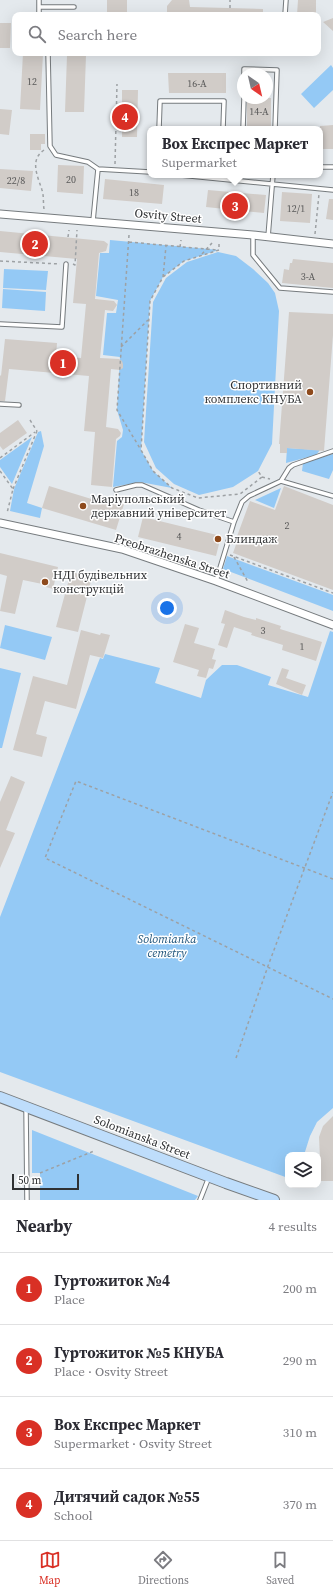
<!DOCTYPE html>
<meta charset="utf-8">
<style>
body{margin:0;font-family:"Source Serif 4",serif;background:#f7f7f7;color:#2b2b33}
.controls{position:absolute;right:12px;bottom:12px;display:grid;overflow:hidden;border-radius:8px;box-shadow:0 4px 16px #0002}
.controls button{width:36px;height:36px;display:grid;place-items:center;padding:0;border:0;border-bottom:1px solid #e1e1e2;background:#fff;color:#2b2b33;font:20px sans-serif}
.compass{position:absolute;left:237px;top:68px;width:36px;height:36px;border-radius:50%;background:#fff;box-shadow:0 4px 16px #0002;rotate:146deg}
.scale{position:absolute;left:12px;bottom:10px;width:67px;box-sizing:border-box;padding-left:4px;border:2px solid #2f3133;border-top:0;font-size:11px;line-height:14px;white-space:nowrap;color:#2f3133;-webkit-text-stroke:3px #fff;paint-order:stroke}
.you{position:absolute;left:167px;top:608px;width:14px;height:14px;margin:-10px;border:3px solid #fff;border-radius:50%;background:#1a73e8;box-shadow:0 0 0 6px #1a73e833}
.badge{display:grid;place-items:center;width:26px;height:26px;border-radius:50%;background:#d93025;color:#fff;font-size:13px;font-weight:700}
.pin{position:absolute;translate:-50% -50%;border:2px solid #fff;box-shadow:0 1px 4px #0006}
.popup{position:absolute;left:147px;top:126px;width:176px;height:52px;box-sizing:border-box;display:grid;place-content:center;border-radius:8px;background:#fff;filter:drop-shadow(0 1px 3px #0005);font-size:13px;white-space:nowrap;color:#7c7c81}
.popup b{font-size:15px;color:#2b2b33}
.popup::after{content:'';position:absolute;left:50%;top:100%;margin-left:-8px;border:8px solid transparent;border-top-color:#fff}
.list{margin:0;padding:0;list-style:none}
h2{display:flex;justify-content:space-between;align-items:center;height:52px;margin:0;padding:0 16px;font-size:17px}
h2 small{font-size:13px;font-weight:400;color:#7c7c81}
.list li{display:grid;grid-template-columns:26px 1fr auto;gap:12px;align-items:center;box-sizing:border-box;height:72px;padding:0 16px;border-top:1px solid #e1e1e2}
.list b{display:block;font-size:15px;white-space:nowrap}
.list p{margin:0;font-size:13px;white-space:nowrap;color:#7c7c81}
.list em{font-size:13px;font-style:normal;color:#7c7c81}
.icon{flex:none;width:22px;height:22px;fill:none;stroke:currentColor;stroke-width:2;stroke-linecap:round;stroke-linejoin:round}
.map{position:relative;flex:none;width:333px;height:1200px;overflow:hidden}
.search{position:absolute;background:#fff;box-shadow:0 4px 16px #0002;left:12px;right:12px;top:12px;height:44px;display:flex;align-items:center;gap:10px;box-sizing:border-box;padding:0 14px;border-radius:8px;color:#7c7c81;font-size:15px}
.sheet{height:340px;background:#fff}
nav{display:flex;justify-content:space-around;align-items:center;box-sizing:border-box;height:56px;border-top:1px solid #e1e1e2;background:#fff;font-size:11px;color:#7c7c81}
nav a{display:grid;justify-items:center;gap:2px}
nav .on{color:#d93025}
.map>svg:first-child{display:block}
.green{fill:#94c9f5}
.building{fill:#d1ccc8}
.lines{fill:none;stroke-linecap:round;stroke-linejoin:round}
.service-casing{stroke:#767b7e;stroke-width:5.5}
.minor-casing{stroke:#767b7e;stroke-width:9}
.secondary-casing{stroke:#767b7e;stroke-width:12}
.path{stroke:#9da1a4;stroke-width:1.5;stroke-dasharray:3 3;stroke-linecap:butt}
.service{stroke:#fff;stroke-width:3.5}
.minor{stroke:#fff;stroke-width:7}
.secondary{stroke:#beddfb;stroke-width:10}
.poi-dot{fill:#8e4a1c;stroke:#fff;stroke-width:1.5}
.labels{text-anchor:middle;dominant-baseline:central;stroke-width:3;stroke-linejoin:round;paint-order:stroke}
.number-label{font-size:10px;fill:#585858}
.street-label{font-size:12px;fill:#2f3133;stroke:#fff}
.poi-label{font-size:12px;fill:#2f3133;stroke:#fff;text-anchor:start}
.park-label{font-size:12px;font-style:italic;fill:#1b5178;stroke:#fff}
</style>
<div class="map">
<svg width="333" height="1200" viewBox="0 0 333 1200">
<rect width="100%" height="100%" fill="#e4e9ed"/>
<path class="green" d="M331 65 333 68V90L314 108 301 94Z
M110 240 219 250 184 261 163 277 150 301 141 450 153 471 172 488 140 482 113 487 117 441 122 437 123 430 117 410 120 357 103 355 107 313H116L118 300 96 296 100 253H109Z
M218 252 236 256 253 269 268 283 275 293 279 311 272 444 258 471 233 487 199 495 174 484 156 468 144 442 153 302 166 278 187 262Z
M4 269 48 271 46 290 3 288Z
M3 289 46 292 45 311 2 308Z
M41 431 44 446 27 503 42 508 40 518 10 511 14 489 38 432Z
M32 437 12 484 0 467V460Z
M287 448 320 450 316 455 286 463Z
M333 454V470L329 479 302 471 303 463Z
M281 488 274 508 255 500Z
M227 556 333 595V611L223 569Z
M5 625 52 637 45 660 0 648Z
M330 631 333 632V1108L317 1122 310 1136 304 1155H288V1178L0 1072V917L100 658 103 659 105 654 160 668 155 683 201 698 206 680 222 665H237L271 677 268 685 308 697Z
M0 668 21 673 2 748H0Z
M32 1130 198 1196 195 1200H40V1173H32Z"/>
<path class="building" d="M107 0H127V15H107Z
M172 0H189L190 7 263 9V15H170L167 12V6Z
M298 0H316V15H297Z
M333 18V31L323 22Z
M0 23H11L10 48H0Z
M23 53 43 54 40 110 20 109Z
M67 55H86L84 112H65Z
M168 73H226V93H169Z
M122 90H138L137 137H122Z
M247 98H271V129H247Z
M0 109 12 110 9 135 0 134Z
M333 125V149H320V126Z
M30 134H45V144H41V150H30Z
M58 165 84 166 83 194 57 192Z
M0 169 33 171 31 191 0 188Z
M105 179 164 185 162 204 103 199Z
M208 190 266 195 264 213 206 207Z
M282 192 312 194 310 223 280 221Z
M329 199H333V220L326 219Z
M0 231 104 241 108 244 106 251 99 253 95 299 114 301 117 305 113 311 105 310 100 358 119 359 122 361 123 364V368L120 370 111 369 106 427 118 429 121 433 120 436 116 439 112 487 91 485 95 432 84 431 89 376 9 369 5 401H0V375L1 376 5 339 57 343 56 356 81 358 86 304 73 303 77 259 0 252Z
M293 259 333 263V288L282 283 284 269 289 270 290 263H292Z
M289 312 333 314V335L324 451 287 448V453H280V444H279Z
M18 420 27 433 3 450 0 446V433Z
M49 486 111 505 112 501 124 504 116 530 42 508Z
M284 486 333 505V590L233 553 238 539H236L250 501 275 510Z
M143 517 221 536 216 556 138 537Z
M0 553 58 567 53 589 46 587 47 585 23 580 15 614 0 611 7 576 0 574Z
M71 572 92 577 78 632 56 627Z
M225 610 244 617 256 620V618L281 626 280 629 322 642 316 661 282 650 283 645 251 635 252 633 234 627 227 648 218 645 225 624 221 623Z
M185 624 199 628 194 643 215 649 212 659 216 660 213 669 209 668 206 678 197 676 199 670 173 662Z
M81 630 100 635 101 633 110 635 103 658 90 655 76 709 45 701 36 734 47 737 42 757 13 750 33 676 67 685Z
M282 668 289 670 286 678 306 685 302 695 276 684Z
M11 776 25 782 6 830 15 833 0 868V802Z
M333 1116V1181H321L319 1137 323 1126Z"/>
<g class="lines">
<g class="service-casing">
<path id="service" d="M39 7H74
M39 15V0
M285 15 286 0
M48 53 50 146 56 155 88 162 98 169 150 172
M244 74V69L277 70 275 129
M159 129 160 101H224L223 129
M243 129 244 98
M320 167H333
M180 175 333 190
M93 221 98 169
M253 235V255L280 288 333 292
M268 237 273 175
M0 324 62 327 66 264
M0 404 19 405
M281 481 333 496
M116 490 136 485H142L199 510 234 522
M216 581 234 522 242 502 249 496 281 481 289 468 293 465 333 451
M26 1108 27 1200
M200 1200 209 1177"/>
</g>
<g class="minor-casing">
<path id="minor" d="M0 214 253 235 333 244
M0 523 122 549 216 581 333 625"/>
</g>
<g class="secondary-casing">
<path id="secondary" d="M0 1097 226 1183 274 1200"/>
</g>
<path class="path" d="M230 8V0
M115 164 117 84
M44 209C43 203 44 196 42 190 38 177 29 160 44 150
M315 234 319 194
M129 235 117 410 141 450
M68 237 69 230
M129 242 217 250
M219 244V250L184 261 163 277 150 301 141 450 153 471 172 488 198 498 240 494 262 477 258 471
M180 247 181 240
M202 254 212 243
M0 261 60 264
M73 264 75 265 77 230
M163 277 166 246
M121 347 148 320
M30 420 37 431
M0 458 35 432
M0 471 13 489 7 513
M262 477 270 479
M13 489 37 431
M230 555 333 593
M234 557 248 582
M333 879 76 781 45 858 333 999
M236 1058 268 966 333 792
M40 1173 94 1151"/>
<use href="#service" class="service"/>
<use href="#minor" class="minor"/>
<use href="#secondary" class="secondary"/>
</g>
<g class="poi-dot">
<circle cx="310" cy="392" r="4"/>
<circle cx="83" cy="506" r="4"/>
<circle cx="218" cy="539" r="4"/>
<circle cx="45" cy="582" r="4"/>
</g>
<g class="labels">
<g class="number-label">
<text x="32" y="81">12</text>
<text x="197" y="83">16-А</text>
<text x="259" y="111">14-А</text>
<text x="71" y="179">20</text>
<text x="16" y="180">22/8</text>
<text x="134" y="192">18</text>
<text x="296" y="208">12/1</text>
<text x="308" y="276">3-А</text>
<text x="287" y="525">2</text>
<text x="179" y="536">4</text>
<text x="263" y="630">3</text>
<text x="302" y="646">1</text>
</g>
<g class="street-label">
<text transform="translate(168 216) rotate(5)">Osvity Street</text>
<text transform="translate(172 556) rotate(18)">Preobrazhenska Street</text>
<text transform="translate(142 1137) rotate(21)">Solomianska Street</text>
</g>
<g class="poi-label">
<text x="302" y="385" text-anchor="end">Спортивний<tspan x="302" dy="14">комплекс КНУБА</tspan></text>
<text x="91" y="499">Маріупольський<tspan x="91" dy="14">державний університет</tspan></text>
<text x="226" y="539">Блиндаж</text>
<text x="53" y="575">НДІ будівельних<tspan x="53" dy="14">конструкцій</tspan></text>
</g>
<g class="park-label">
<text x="167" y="939">Solomianka<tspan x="167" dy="14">cemetry</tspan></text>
</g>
</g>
</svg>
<div class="controls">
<button><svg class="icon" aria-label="layers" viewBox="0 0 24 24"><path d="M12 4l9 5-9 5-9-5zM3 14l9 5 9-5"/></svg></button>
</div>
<svg class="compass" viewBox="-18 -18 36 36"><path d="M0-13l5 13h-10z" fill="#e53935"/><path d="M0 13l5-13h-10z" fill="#7c7c81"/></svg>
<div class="scale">50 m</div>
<div class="you"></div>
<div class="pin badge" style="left:63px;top:363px">1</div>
<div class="pin badge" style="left:35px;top:244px">2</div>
<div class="pin badge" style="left:235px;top:206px">3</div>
<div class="popup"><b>Box Експрес Маркет</b>Supermarket</div>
<div class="pin badge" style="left:125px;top:117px">4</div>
<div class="search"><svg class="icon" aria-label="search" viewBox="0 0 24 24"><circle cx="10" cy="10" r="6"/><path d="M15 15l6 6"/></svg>Search here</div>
</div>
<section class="sheet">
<h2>Nearby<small>4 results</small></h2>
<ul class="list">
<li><span class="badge">1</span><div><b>Гуртожиток №4</b><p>Place</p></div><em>200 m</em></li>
<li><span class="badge">2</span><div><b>Гуртожиток №5 КНУБА</b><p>Place · Osvity Street</p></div><em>290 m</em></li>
<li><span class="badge">3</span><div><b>Box Експрес Маркет</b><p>Supermarket · Osvity Street</p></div><em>310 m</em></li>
<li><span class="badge">4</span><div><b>Дитячий садок №55</b><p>School</p></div><em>370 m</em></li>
</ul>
</section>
<nav>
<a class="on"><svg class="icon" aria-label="map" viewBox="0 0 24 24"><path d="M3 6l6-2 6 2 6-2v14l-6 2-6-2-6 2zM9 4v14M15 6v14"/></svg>Map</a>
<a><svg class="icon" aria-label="directions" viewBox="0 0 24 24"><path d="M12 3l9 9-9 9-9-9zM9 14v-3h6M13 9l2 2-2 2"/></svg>Directions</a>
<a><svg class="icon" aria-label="saved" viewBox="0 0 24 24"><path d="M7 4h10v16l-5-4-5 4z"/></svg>Saved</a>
</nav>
